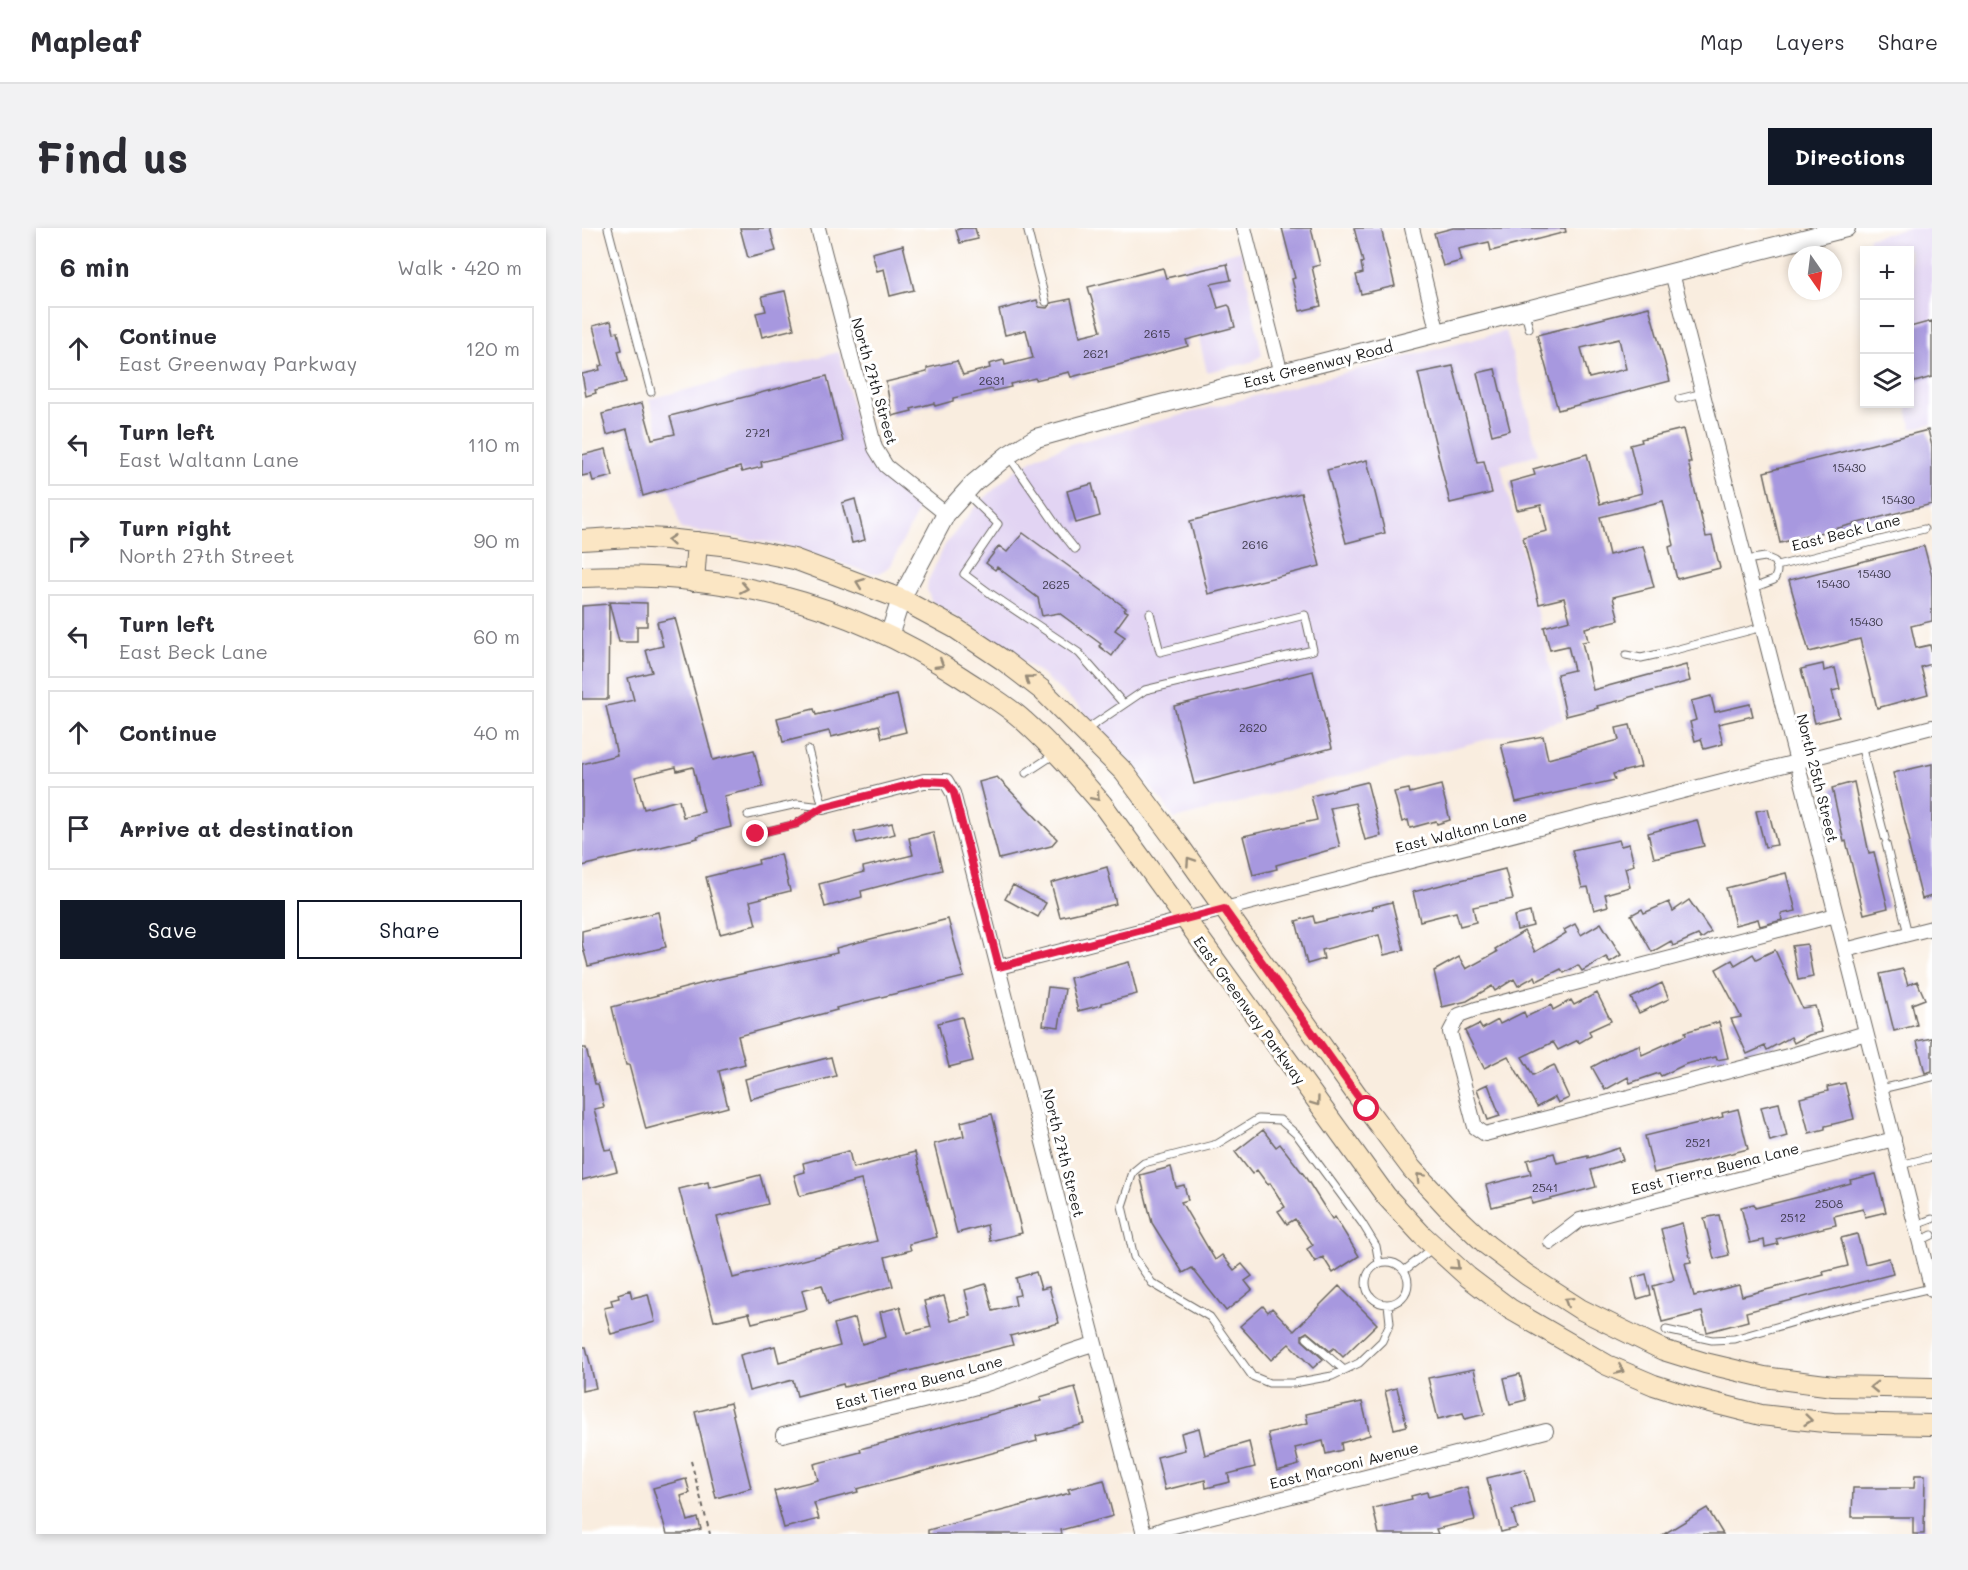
<!DOCTYPE html>
<meta charset="utf-8">
<style>
body{margin:0;font-family:Mali,sans-serif;background:#f2f2f3;color:#2b2b33}
.controls{position:absolute;right:18px;top:18px;display:grid;overflow:hidden;border-radius:0px;box-shadow:0 3px 9px #0003}
.controls button{width:54px;height:54px;display:grid;place-items:center;padding:0;border:0;border-bottom:2px solid #e1e1e2;background:#fff;color:#2b2b33;font:30px sans-serif}
.compass{position:absolute;left:1206px;top:18px;width:54px;height:54px;border-radius:50%;background:#fff;box-shadow:0 3px 9px #0003;rotate:166deg}
.stop{position:absolute;width:18px;height:18px;margin:-14px;border:4px solid #e11d48;border-radius:50%;background:#fff}
.stop.end{background:#e11d48;border-color:#fff;box-shadow:0 2px 6px #0008}
.list{margin:0;padding:0;list-style:none}
h2{display:flex;justify-content:space-between;align-items:center;height:78px;margin:0;padding:0 24px;font-size:26px}
h2 small{font-size:20px;font-weight:400;color:#7c7c81}
.list li{display:grid;grid-template-columns:39px 1fr auto;gap:18px;align-items:center;box-sizing:border-box;height:84px;margin:0 12px 12px;padding:0 12px;border:2px solid #e1e1e2;border-radius:0px}
.list b{display:block;font-size:22px;white-space:nowrap}
.list p{margin:0;font-size:20px;white-space:nowrap;color:#7c7c81}
.list em{font-size:20px;font-style:normal;color:#7c7c81}
.actions{display:flex;gap:12px;padding:18px 24px}
.actions a{flex:1;padding:14px 0;border:2px solid #111827;border-radius:0px;text-align:center;font-size:21px;color:#111827}
.actions .main{background:#111827;color:#fff}
.icon{flex:none;width:33px;height:33px;fill:none;stroke:currentColor;stroke-width:2;stroke-linecap:round;stroke-linejoin:round}
.map{position:relative;flex:none;width:1350px;height:1306px;overflow:hidden;border-radius:0px}
header{display:flex;align-items:center;gap:36px;box-sizing:border-box;height:84px;padding:0 30px;background:#fff;border-bottom:2px solid #e1e1e2}
header strong{font-size:28px}
nav{display:flex;gap:33px;margin-inline-start:auto;font-size:21px}
.intro{display:flex;align-items:center;justify-content:space-between;box-sizing:border-box;height:144px;padding:0 36px}
h1{margin:0;font-size:42px}
.button{padding:15px 27px;border-radius:0px;background:#111827;color:#fff;font-size:21px;font-weight:700}
main{display:flex;gap:36px;padding:0 36px}
aside{flex:1;background:#fff;border-radius:0px;box-shadow:0 3px 9px #0003}
.map>svg:first-child{display:block}
.built{fill:#e2d4f3}
.building{fill:#a798df;fill-rule:evenodd}
.lines{fill:none;stroke-linecap:round;stroke-linejoin:round}
.service-casing{stroke:#696560;stroke-width:9}
.minor-casing{stroke:#696560;stroke-width:16}
.tertiary-casing{stroke:#696560;stroke-width:20}
.secondary-casing{stroke:#696560;stroke-width:22}
.path{stroke:#696560;stroke-width:2;stroke-dasharray:4.5 4.5;stroke-linecap:butt}
.service{stroke:#fff;stroke-width:7}
.minor{stroke:#fff;stroke-width:14}
.tertiary{stroke:#fff;stroke-width:18}
.secondary{stroke:#fbe6c4;stroke-width:20}
.oneway{stroke:#978b78}
.route{stroke:#e11d48;stroke-width:8}
.labels{text-anchor:middle;dominant-baseline:central;stroke-width:6;stroke-linejoin:round;paint-order:stroke}
.number-label{font-size:12px;fill:#3f3b4d}
.street-label{font-size:15px;fill:#1c1c1c;stroke:#fff}
</style>
<header>
<strong>Mapleaf</strong>
<nav><a>Map</a><a>Layers</a><a>Share</a></nav>
</header>
<div class="intro"><h1>Find us</h1><a class="button">Directions</a></div>
<main>
<aside>
<h2>6 min<small>Walk · 420 m</small></h2>
<ul class="list">
<li><svg class="icon" aria-label="ahead" viewBox="0 0 24 24"><path d="M12 20V5M6 11l6-6 6 6"/></svg><div><b>Continue</b><p>East Greenway Parkway</p></div><em>120 m</em></li>
<li><svg class="icon" aria-label="left" viewBox="0 0 24 24"><path d="M17 20v-9H6M10 6l-5 5 5 5"/></svg><div><b>Turn left</b><p>East Waltann Lane</p></div><em>110 m</em></li>
<li><svg class="icon" aria-label="right" viewBox="0 0 24 24"><path d="M7 20v-9h11M14 6l5 5-5 5"/></svg><div><b>Turn right</b><p>North 27th Street</p></div><em>90 m</em></li>
<li><svg class="icon" aria-label="left" viewBox="0 0 24 24"><path d="M17 20v-9H6M10 6l-5 5 5 5"/></svg><div><b>Turn left</b><p>East Beck Lane</p></div><em>60 m</em></li>
<li><svg class="icon" aria-label="ahead" viewBox="0 0 24 24"><path d="M12 20V5M6 11l6-6 6 6"/></svg><div><b>Continue</b></div><em>40 m</em></li>
<li><svg class="icon" aria-label="arrive" viewBox="0 0 24 24"><path d="M6 21V4h12l-3 4 3 4H6"/></svg><div><b>Arrive at destination</b></div></li>
</ul>
<div class="actions"><a class="main">Save</a><a>Share</a></div>
</aside>
<div class="map">
<svg width="1350" height="1306" viewBox="0 0 1350 1306">
<rect width="100%" height="100%" fill="#fff"/>
<filter id="ink" filterUnits="userSpaceOnUse"><feTurbulence type="fractalNoise" baseFrequency=".0167" numOctaves="2"/><feDisplacementMap in="SourceGraphic" scale="12" xChannelSelector="R" yChannelSelector="G"/><feConvolveMatrix kernelMatrix="1 2 1 2 8 2 1 2 1" color-interpolation-filters="sRGB"/></filter>
<filter id="wash" filterUnits="userSpaceOnUse"><feTurbulence type="fractalNoise" baseFrequency=".008" numOctaves="4" result="noise"/><feDisplacementMap in="SourceGraphic" scale="24" xChannelSelector="R" yChannelSelector="G"/><feGaussianBlur stdDeviation="1.35" result="paint"/><feColorMatrix in="noise" values="0 0 0 0 0 0 0 0 0 0 0 0 0 0 0 0 0 1.4 0 .05"/><feComposite in="paint" operator="in"/></filter>
<g filter="url(#wash)">
<rect width="100%" height="100%" fill="#f9eddf"/>
<path class="built" d="M1327 0H1350V196L1330 201 1324 176H1328V22H1289L1286 10Z
M659 22 680 127 670 134 625 144 600 38Z
M924 103 956 226 919 237 981 492 592 591 581 574 501 482 456 443 382 393 354 377 349 372 345 361 346 353 363 317 393 279 431 244 458 228 488 216Z
M257 124 279 215 286 231 293 243 331 274 336 283 309 337 298 345H289L202 317 157 309 99 301 81 235 84 234 78 208 67 171Z"/>
<g id="blocks">
<path class="building" d="M158 0H188L194 23 166 30Z
M380 0H393L396 11 378 15 374 2Z
M700 0H729L738 37 730 39 739 78 718 83 710 51 713 50Z
M772 0H799L813 58 779 66 774 47 781 45 779 35 781 34Z
M871 0H983L984 4 909 23 907 14 876 21 879 33 861 38 852 5Z
M321 17 332 62 308 68 302 41 295 43 290 25Z
M645 36 649 52 629 56 636 80 646 77 648 79 653 99 604 112 606 118 540 136 489 149 487 144 454 152 453 150 428 156 429 159 411 163 410 161 371 170V173L353 178 352 175 329 181 330 183 310 188 304 154 345 144V140L375 133 381 147 408 140 407 136 422 132 423 137 451 130 444 102 423 107 417 82 455 72 457 79 465 80 469 75 489 71 498 108 519 103 506 59 581 40 584 50Z
M203 63 212 101 180 109 174 85 184 83 180 68Z
M1067 79 1088 153 976 182 955 107ZM1037 111 1044 141 1007 150 999 120Z
M29 93 32 105 36 104 40 122 36 123 44 154 13 162 14 165 4 168 0 146 18 142 17 138 21 137 11 98Z
M1350 93V149L1333 154 1328 139V99Z
M871 138 895 234 902 233 910 265 868 275 836 145Z
M913 141 928 202 910 207 895 145Z
M245 148 261 214 179 234 180 239 160 244 158 239 61 268 45 201 25 207 20 186 60 175 70 211 93 206 88 188Z
M1101 201 1109 234H1106L1124 309 1130 308 1138 340 1095 351 1087 319 1092 317 1081 273 1018 289 1027 327 1061 318 1072 359 1031 369 1037 392 1003 400 1006 413 1000 414 1011 462 1104 437 1108 453 1044 470V471L1015 478 1016 480 984 488 975 446 992 442 986 418 968 422 962 399 988 392 982 370 957 376 941 309 965 303 959 277 935 282 928 254 953 247 951 241 1005 226 1018 276 1060 265 1048 217 1060 214 1059 211Z
M1346 202 1350 218V276L1198 315 1182 244Z
M24 221 31 248 11 253 9 246 0 248V227Z
M785 232 803 305 764 315 745 242Z
M510 256 518 288 494 295 485 263Z
M719 265 738 338 626 366 608 293Z
M273 271 283 312 270 315 260 275Z
M441 305 544 380 542 382 546 384 533 402 543 409 530 428 517 418 519 416 477 385 460 388 456 370 415 339 413 342 404 335 417 318 425 324Z
M1342 318 1350 348V393L1329 398 1334 420 1348 417 1350 425V436L1339 439 1346 466 1295 480 1278 411 1227 424 1207 352Z
M27 374 65 375V398H55V414H37Z
M27 376 26 471H0V378Z
M93 390 131 532 172 522 181 559 142 568 149 599 115 608 116 610 0 638V536L35 527 24 478 52 472 46 450 70 444 64 422 81 418 75 394ZM94 539 95 543 111 539 122 584 101 589 97 572 62 581 53 549Z
M1241 436 1242 443 1253 440 1258 461 1250 463 1257 489 1233 495 1219 441Z
M731 443 750 520 612 556 592 478Z
M315 467 324 504 300 510 297 497 249 509 247 503 201 514 195 490 232 481 234 487Z
M1129 468 1133 484 1168 476 1171 488 1136 496 1141 516 1122 521 1119 511 1113 513 1108 494 1114 492 1109 473Z
M1048 497 1059 539 1031 546 1033 552 934 574 919 516 961 508 966 531 1037 512 1034 500Z
M1350 536V668L1340 671 1326 615 1328 614 1311 545Z
M415 549 475 611 469 618 417 631 397 554Z
M785 554 799 608 783 612 773 575 748 580 758 619 694 637 695 641 671 647 661 608 735 592 729 568Z
M1272 554 1287 625 1292 624 1306 680 1282 686 1264 613 1262 614 1250 560Z
M859 557 868 592 855 596 854 593 828 600 826 592 820 594 812 564 827 561 828 565Z
M1186 581 1195 617 1183 619 1174 583Z
M1115 592 1122 618 1072 630 1066 605Z
M310 595 313 606 275 615 272 604Z
M351 604 360 642 279 663 280 669 243 679 237 656 282 644 281 639 331 627 327 610Z
M1037 612 1039 618 1047 616 1052 637 1043 640 1048 659 1023 666 1026 678 1012 682 1006 659 1000 660 990 622Z
M199 626 208 663 168 673 174 697 138 706 124 649 177 636 176 632Z
M525 639 534 676 478 689 469 655Z
M923 641 931 671 891 679 894 694 878 698 874 684 838 693 831 664Z
M1204 645 1214 683 1199 686 1200 692 1178 698 1176 691 1153 697 1144 660Z
M431 657 464 675 456 689 423 671Z
M1107 672 1129 704 1119 711 1116 707 1091 718 1089 713 1070 724 1049 687 1060 681 1062 685 1087 674 1091 683Z
M810 674 822 722 802 727 797 707 740 722 742 731 725 736 714 693 731 688 733 695 791 681 790 679Z
M76 684 84 719 6 738 0 716V703Z
M948 684 951 698 935 702 932 688Z
M366 691 382 749 254 780 255 782 156 808 163 836 137 843 146 879 64 901 47 837H44L30 779 141 750 255 725 254 720Z
M1019 695 1039 727 1028 734 1024 729 1000 743 996 737 982 745 979 741 955 753 953 748 936 758 932 751 913 763 910 758 885 773 860 779 852 743 877 729 884 741 915 724 913 721 942 703 953 724 984 705 982 702 993 696 999 707Z
M1225 716 1231 749 1216 752 1210 718Z
M1193 722 1220 780 1233 778 1240 804 1227 807 1212 815 1209 809 1185 822 1183 818 1165 826 1149 791 1159 789 1134 741 1150 732 1153 737 1171 726 1174 731Z
M547 734 555 766 520 775V777L496 783 488 750Z
M1321 741 1326 757 1335 753 1343 771 1330 776 1335 797 1312 803 1298 746Z
M1080 755 1087 771 1057 785 1049 770Z
M466 759 483 761 477 799 461 797Z
M1015 765 1029 793 1007 803 1009 808 997 815 996 812 976 822 971 814 940 829 951 847 972 837 987 870 976 875 973 869 955 879 926 828 902 840 883 803 897 796 900 801 916 792 918 796 942 784 944 789 969 777 971 782 989 772 992 777Z
M380 789 391 833 367 839 356 795Z
M1137 794 1146 830 1135 832 1134 829 1104 836 1079 848 1077 845 1048 855 1046 849 1023 862 1010 839 1038 824 1057 817 1060 827 1104 807 1103 804Z
M1350 810V843L1343 845 1335 813Z
M0 820H4L13 856H16L22 879 12 881 23 922 29 921 35 943 0 952Z
M249 829 254 848 168 871 163 851Z
M1263 855 1272 891 1243 898V901L1227 905 1218 870 1246 863 1245 859Z
M906 856 918 888 906 892 895 861Z
M1197 875 1205 908 1188 913 1179 879Z
M1156 881 1166 921 1072 945 1063 908 1141 889 1140 885Z
M410 886 440 1005 408 1013 405 997 375 1005 352 916 382 908 379 894Z
M681 902 694 919 698 916 722 947 750 991 753 989 777 1028 751 1045 741 1029 733 1034 725 1021 731 1017 713 991 705 996 696 983 703 979 688 955 686 957 675 942 670 946 653 924Z
M1037 920 1041 932 1009 942 1014 959 950 976 949 969 910 979 904 957 949 946 945 932 972 925 975 935 1006 928V930Z
M267 923 271 940 333 924 355 1009 327 1016 329 1022 303 1029 311 1058 246 1076 240 1057 220 1062 225 1081 170 1095 167 1085 132 1093 97 961 126 954 127 960 178 947 186 976 135 989 151 1050 295 1013 279 952 218 968 212 947 223 944 221 935Z
M589 939 594 959 602 957 606 972 599 974 633 1032 640 1027 652 1042 660 1036 670 1048 663 1053 670 1062 644 1083 610 1040 601 1045 570 995 558 947Z
M1294 946 1304 984 1283 989 1281 981 1252 988 1254 997 1194 1011 1196 1016 1183 1019 1182 1012 1168 1015 1159 979 1172 976 1173 980 1233 965 1269 955 1268 952Z
M1137 987 1147 1027 1132 1031 1122 990Z
M1100 995 1109 1034 1103 1035 1112 1068 1157 1057 1160 1068 1242 1047 1241 1044 1266 1038 1259 1010 1275 1006 1283 1036 1307 1030 1311 1046 1164 1084 1166 1093 1125 1104 1120 1084 1080 1094 1071 1058 1092 1052 1079 1001Z
M454 1044 459 1061 467 1059 477 1095 428 1108 431 1117 262 1159 261 1156 215 1168 211 1152 167 1163 158 1127 193 1118 197 1134 258 1118 252 1096 273 1090 280 1116 304 1109 298 1084 318 1079 325 1105 349 1099 342 1073 362 1068 369 1093 389 1088 383 1062 404 1056 411 1083 434 1077 432 1068 438 1067 434 1050Z
M1064 1046 1069 1067 1055 1071 1050 1050Z
M757 1058 795 1096 761 1129 752 1120 748 1123 725 1104 720 1107V1112L741 1131 731 1140 707 1116 689 1132 658 1098 681 1078 686 1084 690 1080 712 1103Z
M48 1062 50 1070 66 1066 73 1094 29 1106 22 1080 31 1078 29 1072 37 1070 36 1066Z
M0 1119H4L14 1160 0 1163Z
M892 1141 903 1186 883 1191 881 1185 856 1191 846 1150Z
M938 1146 944 1172 928 1176 922 1150Z
M493 1159 503 1196 454 1208 455 1213 275 1261 276 1264 232 1275 237 1291 202 1300 192 1263 236 1252 232 1236 279 1224 278 1221 459 1173 458 1169Z
M815 1160 825 1198 812 1201 803 1163Z
M780 1174 788 1207 759 1215 760 1222 744 1226 741 1213 713 1220 717 1237 695 1243 686 1205 726 1195 724 1186Z
M148 1175 169 1260 134 1270 113 1184Z
M617 1200 623 1227 667 1214 673 1239 646 1246 648 1254 624 1260 623 1252 583 1262 575 1229 603 1222 599 1205Z
M943 1241 952 1275 930 1282 935 1300 919 1304 905 1250Z
M1333 1247H1343L1342 1306H1331V1289H1270L1271 1260H1332Z
M104 1251 108 1265 99 1268 106 1293 116 1290 119 1301 100 1306H85L71 1260Z
M522 1252 531 1288 479 1302 480 1306H346V1302L488 1265 486 1261Z
M885 1259 893 1292 854 1301 856 1306H797L791 1280 830 1271 829 1268 845 1264 846 1269Z
M1125 1280 1141 1306H1082Z"/>
</g>
</g>
<g filter="url(#ink)">
<use href="#blocks" fill-opacity="0" stroke="#696560" stroke-width="1.5"/>
<g class="lines">
<g class="service-casing">
<path id="service" d="M26 0 69 164
M445 0 464 74
M943 85 947 100
M1097 171 1121 165
M426 227 477 301 493 321
M385 266 416 296 382 346 409 366 497 425 541 475
M1164 332 1183 329 1192 333C1196 341 1196 344 1192 352L1171 360
M1195 338 1342 301
M1044 427 1059 430 1077 426 1181 399
M504 502 563 462 731 422 723 387 578 424 568 385
M1279 517 1303 610
M226 522 241 579
M444 545 473 526
M166 587 215 576 241 579
M174 606 214 596 241 579
M1304 616 1326 706
M1299 861 1350 849
M1318 937 1350 929
M1334 997 1350 991
M1338 1013 1350 1007
M784 1055a21 21 0 1 1 42 0a21 21 0 1 1-42 0Z
M797 1035 794 1018 780 995 715 907 698 892 676 891 635 916 562 935 551 944 540 978 552 1029 570 1055 628 1089 670 1148 687 1155H712L750 1148 777 1135 800 1113 808 1095 806 1076
M823 1042 851 1020
M1084 1102 1130 1112 1152 1111 1247 1084 1349 1060
M725 1110 762 1142"/>
</g>
<g class="minor-casing">
<path id="minor" d="M236 0 293 220 304 238 364 286
M662 0 699 146
M830 0 856 106
M1090 45 1350 1062
M241 579 342 553H364L371 565 562 1306
M1254 687 894 781 877 787 868 804 893 899 903 906 1206 828 1284 805
M1263 722 1350 700
M417 739 1350 499
M969 1014 998 992 1312 911
M201 1207C268 1190 335 1176 401 1157 439 1146 475 1125 513 1116
M568 1306 584 1300 964 1203"/>
</g>
<g class="tertiary-casing">
<path id="tertiary" d="M307 408 319 371 364 286 392 255 426 227 454 210 548 184 1264 0"/>
</g>
<g class="secondary-casing">
<path id="secondary" d="M0 312 48 309 85 311 148 318 212 331 319 371 373 400 421 432 460 462 542 544 596 616 785 881 830 941 866 980 905 1017 945 1047 998 1081 1081 1122 1123 1135 1182 1149 1251 1158 1350 1160
M0 349C140 343 261 372 379 449 400 463 424 476 442 493 471 519 495 547 520 576L804 968 840 1007 886 1049 928 1081 1025 1137 1072 1157 1112 1170 1179 1187 1251 1195 1350 1197
M112 353 115 314"/>
</g>
<path class="path" d="M109 1233 128 1306"/>
<use href="#service" class="service"/>
<use href="#minor" class="minor"/>
<use href="#tertiary" class="tertiary"/>
<use href="#secondary" class="secondary"/>
</g>
<defs><path id="oneway-chevron" d="M-2-3.5L2.5 0L-2 3.5" fill="none" stroke-width="1.6" stroke-linecap="round" stroke-linejoin="round" transform="scale(1.5)"/></defs>
<g class="oneway">
<use href="#oneway-chevron" transform="translate(89 312) rotate(-175)"/>
<use href="#oneway-chevron" transform="translate(278 355) rotate(-159)"/>
<use href="#oneway-chevron" transform="translate(162 360) rotate(11)"/>
<use href="#oneway-chevron" transform="translate(358 436) rotate(32)"/>
<use href="#oneway-chevron" transform="translate(447 451) rotate(-143)"/>
<use href="#oneway-chevron" transform="translate(514 569) rotate(49)"/>
<use href="#oneway-chevron" transform="translate(608 633) rotate(-124)"/>
<use href="#oneway-chevron" transform="translate(734 874) rotate(54)"/>
<use href="#oneway-chevron" transform="translate(838 949) rotate(-133)"/>
<use href="#oneway-chevron" transform="translate(874 1038) rotate(43)"/>
<use href="#oneway-chevron" transform="translate(986 1073) rotate(-148)"/>
<use href="#oneway-chevron" transform="translate(1038 1142) rotate(23)"/>
<use href="#oneway-chevron" transform="translate(1292 1159) rotate(-179)"/>
<use href="#oneway-chevron" transform="translate(1226 1192) rotate(6)"/>
</g>
</g>
<g class="lines" filter="url(#ink)">
<path class="route" d="M174 606 214 596 241 579 342 553 364 554 372 565 417 739 642 681 785 881"/>
</g>
<g class="labels">
<g class="number-label">
<text x="575" y="105">2615</text>
<text x="514" y="125">2621</text>
<text x="410" y="152">2631</text>
<text x="176" y="204">2721</text>
<text x="1267" y="239">15430</text>
<text x="1316" y="271">15430</text>
<text x="673" y="316">2616</text>
<text x="1292" y="345">15430</text>
<text x="1251" y="355">15430</text>
<text x="474" y="356">2625</text>
<text x="1284" y="393">15430</text>
<text x="671" y="499">2620</text>
<text x="1116" y="914">2521</text>
<text x="963" y="959">2541</text>
<text x="1247" y="975">2508</text>
<text x="1211" y="989">2512</text>
</g>
<g class="street-label">
<text transform="translate(736 136) rotate(-14)">East Greenway Road</text>
<text transform="translate(293 153) rotate(74)">North 27th Street</text>
<text transform="translate(1264 304) rotate(-14)">East Beck Lane</text>
<text transform="translate(1236 550) rotate(76)">North 25th Street</text>
<text transform="translate(879 603) rotate(-14)">East Waltann Lane</text>
<text transform="translate(668 782) rotate(54)">East Greenway Parkway</text>
<text transform="translate(482 925) rotate(76)">North 27th Street</text>
<text transform="translate(1133 940) rotate(-14)">East Tierra Buena Lane</text>
<text transform="translate(337 1154) rotate(-15)">East Tierra Buena Lane</text>
<text transform="translate(762 1237) rotate(-14)">East Marconi Avenue</text>
</g>
</g>
</svg>
<div class="controls">
<button>+</button>
<button>−</button>
<button><svg class="icon" aria-label="layers" viewBox="0 0 24 24"><path d="M12 4l9 5-9 5-9-5zM3 14l9 5 9-5"/></svg></button>
</div>
<svg class="compass" viewBox="-18 -18 36 36"><path d="M0-13l5 13h-10z" fill="#e53935"/><path d="M0 13l5-13h-10z" fill="#7c7c81"/></svg>
<div class="stop" style="left:785px;top:881px"></div>
<div class="stop end" style="left:174px;top:606px"></div>
</div>
</main>
